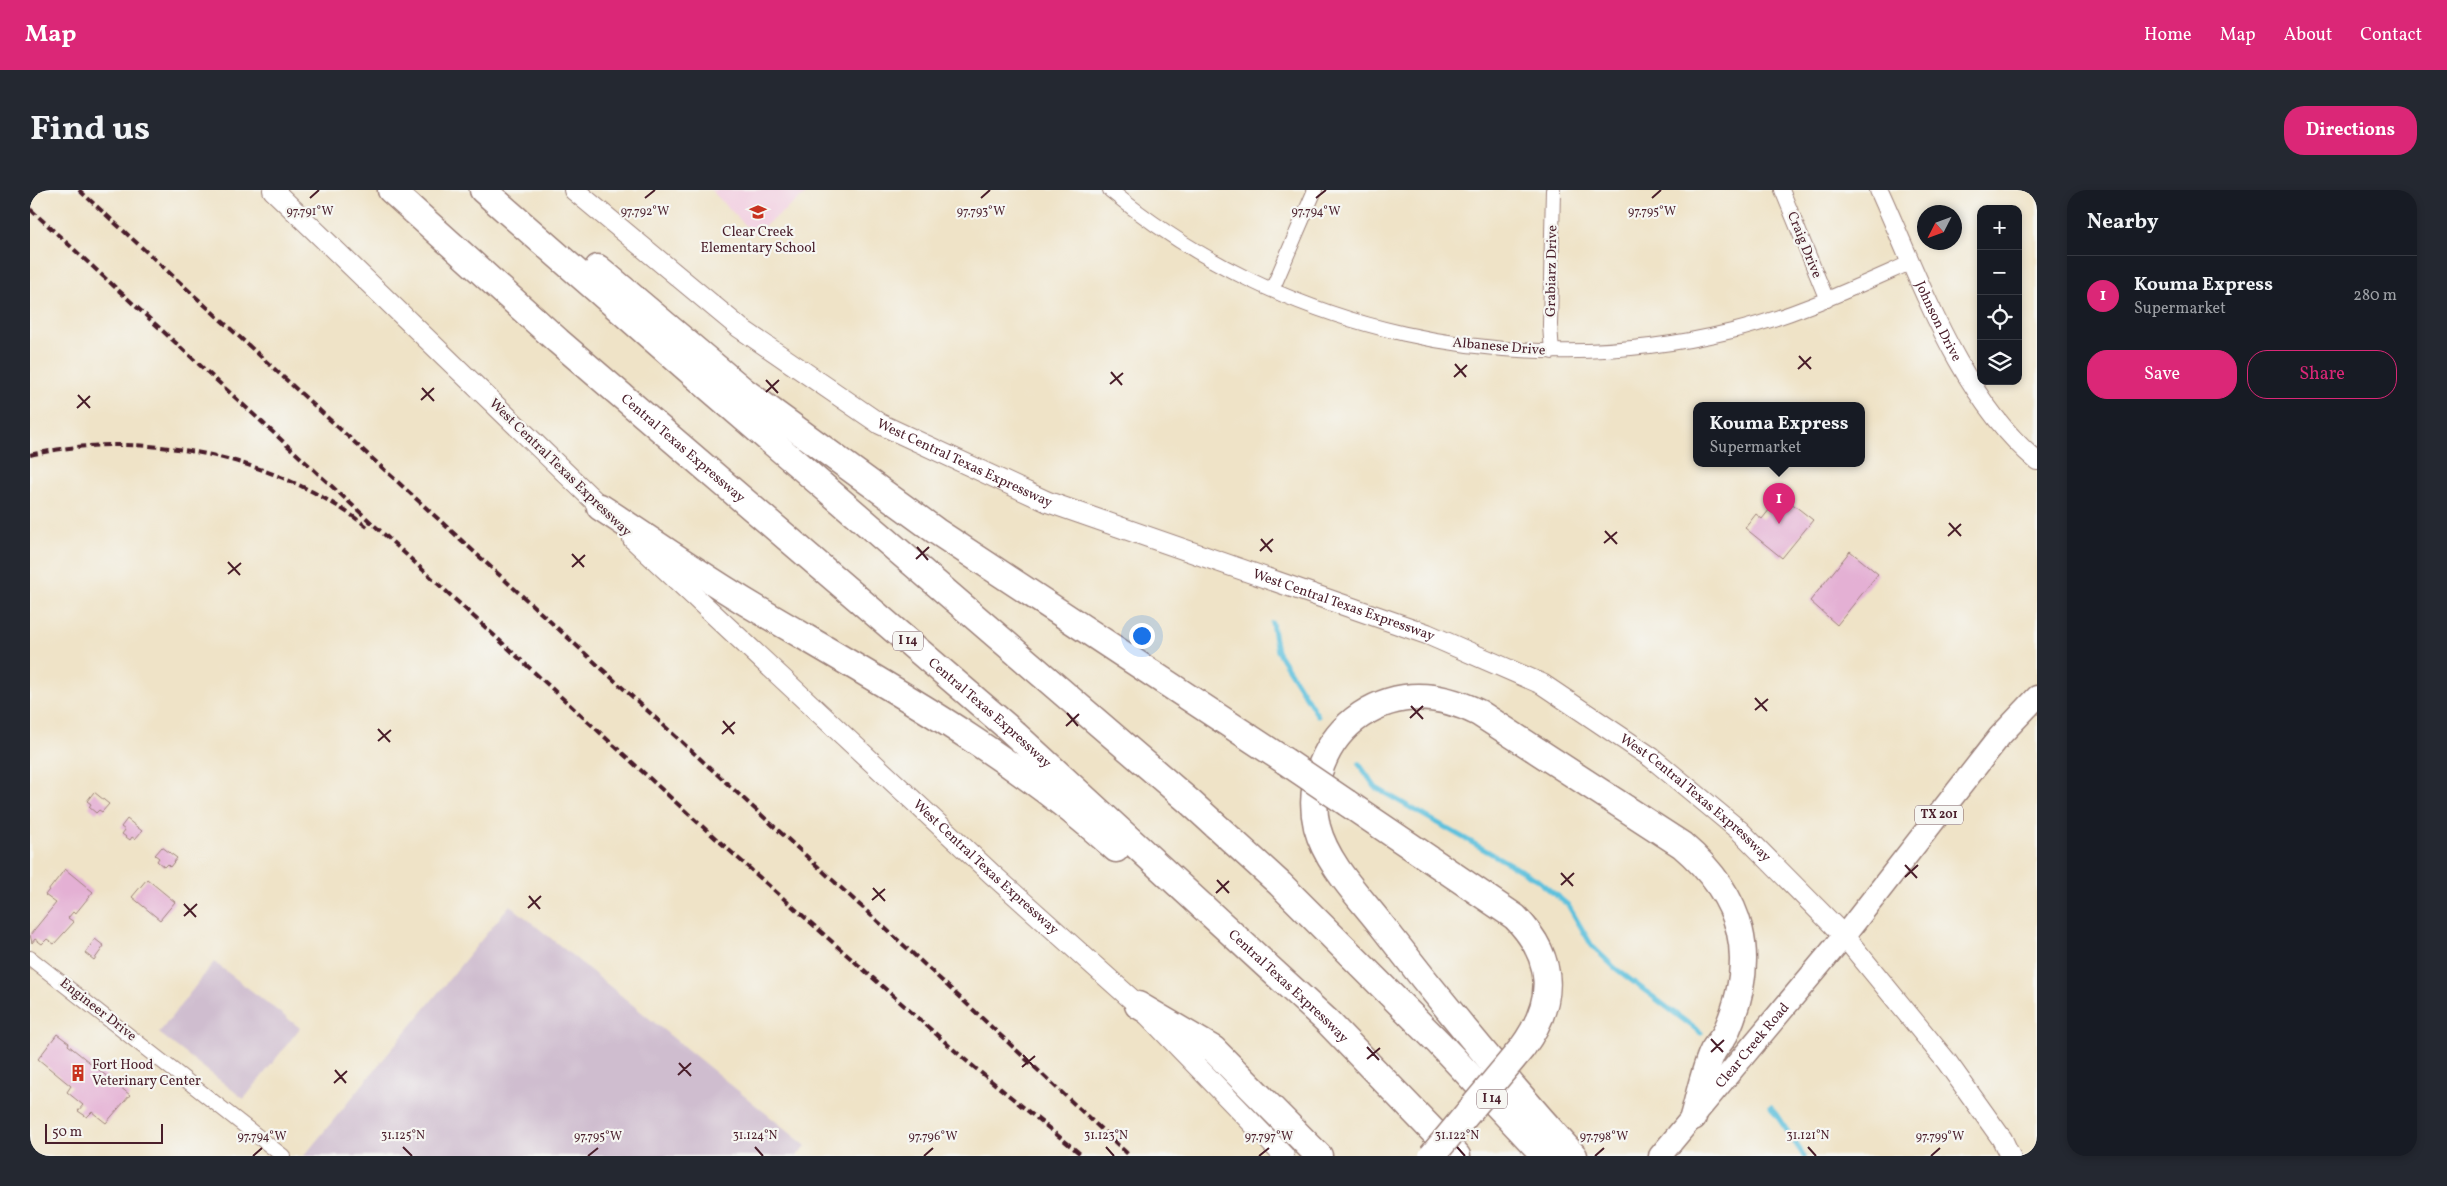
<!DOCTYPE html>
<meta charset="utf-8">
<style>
body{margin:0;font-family:Vollkorn,serif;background:#242831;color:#f1f3f6}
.controls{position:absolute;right:15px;top:15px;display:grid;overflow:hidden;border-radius:10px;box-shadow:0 2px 8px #0003}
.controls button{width:45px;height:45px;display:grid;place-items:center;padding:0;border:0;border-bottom:1px solid #363941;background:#171b24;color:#f1f3f6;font:25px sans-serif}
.compass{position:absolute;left:1887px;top:15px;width:45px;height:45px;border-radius:50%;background:#171b24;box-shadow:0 2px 8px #0003;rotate:228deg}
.scale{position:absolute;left:15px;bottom:12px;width:118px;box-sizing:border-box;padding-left:5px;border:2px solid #4a1f2b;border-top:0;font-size:14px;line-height:18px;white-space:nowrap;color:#4a1f2b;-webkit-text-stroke:4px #f6f6f2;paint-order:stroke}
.you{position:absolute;left:1111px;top:445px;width:18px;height:18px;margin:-12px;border:4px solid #fff;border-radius:50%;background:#1a73e8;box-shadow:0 0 0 8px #1a73e833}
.badge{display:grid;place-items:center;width:32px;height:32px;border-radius:50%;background:#db2777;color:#fff;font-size:16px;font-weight:700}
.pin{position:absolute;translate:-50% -41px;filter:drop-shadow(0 1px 2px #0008)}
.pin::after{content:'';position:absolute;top:26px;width:18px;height:15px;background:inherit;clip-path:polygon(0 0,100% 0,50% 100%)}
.popup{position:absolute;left:1663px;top:212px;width:172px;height:65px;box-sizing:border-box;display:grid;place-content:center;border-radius:10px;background:#171b24;filter:drop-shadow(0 1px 4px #0005);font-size:16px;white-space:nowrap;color:#9ea1a6}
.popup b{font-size:19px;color:#f1f3f6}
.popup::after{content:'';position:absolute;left:50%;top:100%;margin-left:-10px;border:10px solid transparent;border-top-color:#171b24}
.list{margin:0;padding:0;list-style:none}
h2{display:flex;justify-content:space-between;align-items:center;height:65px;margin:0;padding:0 20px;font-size:21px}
h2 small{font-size:16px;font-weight:400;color:#9ea1a6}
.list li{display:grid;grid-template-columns:32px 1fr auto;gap:15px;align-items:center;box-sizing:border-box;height:80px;padding:0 20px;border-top:1px solid #363941}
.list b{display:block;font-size:19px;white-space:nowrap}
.list p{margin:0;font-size:16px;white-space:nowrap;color:#9ea1a6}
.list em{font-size:16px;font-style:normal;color:#9ea1a6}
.actions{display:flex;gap:10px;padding:15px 20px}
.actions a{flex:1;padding:11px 0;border:1px solid #db2777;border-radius:20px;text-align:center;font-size:18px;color:#db2777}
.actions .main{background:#db2777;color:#fff}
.icon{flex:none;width:28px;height:28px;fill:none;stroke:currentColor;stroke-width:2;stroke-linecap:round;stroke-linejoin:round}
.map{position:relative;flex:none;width:2007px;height:966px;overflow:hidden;border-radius:20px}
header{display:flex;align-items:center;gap:30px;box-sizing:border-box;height:70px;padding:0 25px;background:#db2777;color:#fff}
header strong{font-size:24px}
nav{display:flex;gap:28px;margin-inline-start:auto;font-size:18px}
.intro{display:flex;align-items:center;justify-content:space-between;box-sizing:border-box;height:120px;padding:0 30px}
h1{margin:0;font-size:35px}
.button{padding:12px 22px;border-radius:20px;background:#db2777;color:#fff;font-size:18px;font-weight:700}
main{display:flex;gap:30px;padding:0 30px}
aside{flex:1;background:#171b24;border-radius:20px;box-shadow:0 2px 8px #0003}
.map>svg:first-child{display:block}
.built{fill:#f2cfe1}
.industrial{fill:#cfbdcf}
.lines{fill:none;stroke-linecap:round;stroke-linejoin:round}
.stream{stroke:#5ec1dd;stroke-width:5}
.building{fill:#e4b0d4}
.minor-casing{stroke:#9c8179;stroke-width:16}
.tertiary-casing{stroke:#9c8179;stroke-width:20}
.secondary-casing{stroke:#9c8179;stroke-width:22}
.primary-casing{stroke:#9c8179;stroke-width:25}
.motorway-casing{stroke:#9c8179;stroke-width:29}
.minor{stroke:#fff;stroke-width:14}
.tertiary{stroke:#fff;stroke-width:18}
.secondary{stroke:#fff;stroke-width:20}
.primary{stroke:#fff;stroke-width:22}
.motorway{stroke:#fff;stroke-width:26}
.rail{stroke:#4a1f2b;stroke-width:4;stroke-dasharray:8 4;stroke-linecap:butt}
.motorway-bridge-casing{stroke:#9c8179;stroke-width:29;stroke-linecap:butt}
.motorway-bridge{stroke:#fff;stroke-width:26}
.ticks{fill:none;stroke:#4a1f2b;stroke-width:2}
.labels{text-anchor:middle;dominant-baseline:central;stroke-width:4.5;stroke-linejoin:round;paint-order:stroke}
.shield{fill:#f6f6f2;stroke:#7e6067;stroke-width:1}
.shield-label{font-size:12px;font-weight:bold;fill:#4a1f2b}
.poi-label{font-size:14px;fill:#4a1f2b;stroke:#f6f6f2}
.street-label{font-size:14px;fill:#4a1f2b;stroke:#f6f6f2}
.ticks-label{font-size:12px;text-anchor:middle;fill:#4a1f2b;stroke:#f6f6f2;stroke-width:4.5;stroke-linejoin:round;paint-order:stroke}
</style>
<header>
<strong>Map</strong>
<nav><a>Home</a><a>Map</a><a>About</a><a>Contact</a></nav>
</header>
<div class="intro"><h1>Find us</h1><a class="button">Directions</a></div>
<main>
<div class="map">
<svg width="2007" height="966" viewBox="0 0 2007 966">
<rect width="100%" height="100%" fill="#f6f6f2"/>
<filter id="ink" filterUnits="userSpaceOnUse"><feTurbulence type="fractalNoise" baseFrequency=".02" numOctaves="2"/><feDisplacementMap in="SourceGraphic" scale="10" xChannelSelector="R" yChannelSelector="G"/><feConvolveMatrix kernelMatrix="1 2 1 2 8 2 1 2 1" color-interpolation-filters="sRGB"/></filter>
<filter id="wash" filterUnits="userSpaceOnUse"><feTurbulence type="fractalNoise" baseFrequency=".0096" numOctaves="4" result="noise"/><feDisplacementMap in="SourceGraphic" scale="20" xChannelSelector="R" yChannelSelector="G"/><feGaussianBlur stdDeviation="1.12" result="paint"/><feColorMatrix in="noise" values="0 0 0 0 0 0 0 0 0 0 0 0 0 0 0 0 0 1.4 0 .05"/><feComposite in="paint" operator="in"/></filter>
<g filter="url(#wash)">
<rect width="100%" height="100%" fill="#efe3c7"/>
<path class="built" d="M681 0H781L724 44Z"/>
<path class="industrial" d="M480 715 776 956 767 966H274Z
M184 772 270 838 214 909 129 843Z"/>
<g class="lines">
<path class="stream" d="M1242 433 1247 461 1288 526
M1329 574 1346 598 1506 689 1538 715 1562 756 1585 778 1671 843
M1741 917 1774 966"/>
</g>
<g id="blocks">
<path class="building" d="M1751 305 1783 330 1752 368 1715 338 1726 324 1732 329Z
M1820 361 1848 384 1807 435 1780 411Z
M64 602 79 614 72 622 69 620 66 623 59 617 61 614 57 611Z
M97 629 112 641 105 649 102 647 100 650 92 644 95 640 91 637Z
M132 657 147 668 140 677 137 674 134 677 127 671 129 668 125 665Z
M35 679 63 702 45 724 43 722 38 728 44 732 24 754 17 749 12 754 5 749 2 753 0 745 26 713 15 705Z
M117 689 145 712 130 730 102 707Z
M65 749 74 756 64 770 55 763Z
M27 844 39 853 38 855 100 905 76 933 62 922 57 927 48 921 53 915 37 902 41 896 8 869Z"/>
</g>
</g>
<g filter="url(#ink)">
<use href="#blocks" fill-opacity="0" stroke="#9c8179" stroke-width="1"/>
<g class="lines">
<g class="minor-casing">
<path id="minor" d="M1080 0C1251 142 1485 194 1702 141 1764 126 1823 98 1882 72
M1752 0 1797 110
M1242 100 1285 0
M1522 162 1520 135 1523 0
M0 768 253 966"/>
</g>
<g class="tertiary-casing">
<g id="tertiary">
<path id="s1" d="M1849 0C1890 90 1929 206 2007 271"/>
</g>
</g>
<g class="secondary-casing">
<g id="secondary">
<path d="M243 0 581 327"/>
<path id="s2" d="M544 0 710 138 850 234 1018 312 1397 444 1512 494 1622 568 1710 641 1814 746 1917 872 1972 949 1980 966"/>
<path id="s3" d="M603 349 963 685 1108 815 1254 966"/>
</g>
</g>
<g class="primary-casing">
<g id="primary">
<path id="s4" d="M1630 966 1814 746 1970 546 2007 507"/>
</g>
</g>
<g class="motorway-casing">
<g id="motorway">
<path id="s5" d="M361 0 528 151 975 535 1297 831 1427 966"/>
<path d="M453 0 677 196 1161 613 1250 694 1409 853 1515 966"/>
<path d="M568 78 714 201 906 341 1255 571"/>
<path d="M570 317C621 350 670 385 722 416 845 489 980 562 1086 659"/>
<path d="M1317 613 1485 727C1526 769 1526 812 1492 858"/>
<path d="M1108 815 1183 859 1289 966"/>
<path d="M1544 966C1477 892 1414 816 1353 737 1330 707 1297 675 1287 637 1277 595 1295 549 1331 525 1369 500 1409 503 1449 523L1652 655C1714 708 1729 767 1696 842 1693 849 1687 854 1683 861 1674 879 1669 907 1663 927"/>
</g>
</g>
<use href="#minor" class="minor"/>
<use href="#tertiary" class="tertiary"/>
<use href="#secondary" class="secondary"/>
<use href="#primary" class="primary"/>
<use href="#motorway" class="motorway"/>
<path class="rail" d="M49 0 880 761 1100 966
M0 19 664 629 933 868 1053 966
M0 265C114 238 248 266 340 339"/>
<g class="motorway-bridge-casing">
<path id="motorway-bridge" d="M1255 571 1317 613
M1402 966 1492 858"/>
</g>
<use href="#motorway-bridge" class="motorway-bridge"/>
</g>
</g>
<path class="ticks" d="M280 8 289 0M615 8 625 0M951 8 960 0M1286 8 1296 0M1622 8 1631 0M1769 166 1781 179M1425 174 1436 187M1768 179 1781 167M1081 182 1092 195M1424 187 1437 175M736 190 748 203M1080 194 1093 183M392 198 404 211M736 202 749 190M48 205 60 218M391 210 404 198M47 218 60 206M1919 333 1931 346M1575 341 1587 354M1918 346 1931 334M1231 349 1242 362M1574 353 1587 342M887 357 898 370M1230 361 1243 349M542 364 554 377M886 369 899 357M198 372 210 385M542 377 555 365M198 384 211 373M1725 508 1737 521M1381 516 1393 529M1725 520 1738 509M1037 523 1048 536M1380 528 1393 516M693 531 704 544M1036 536 1049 524M348 539 360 552M692 544 705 532M348 551 361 540M1875 675 1887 688M1531 683 1543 696M1875 687 1888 675M1187 690 1199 703M1531 695 1544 683M843 698 855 711M1186 703 1199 691M499 706 510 719M842 710 855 699M154 714 166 727M498 718 511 706M154 726 167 714M1681 849 1693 862M1337 857 1349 870M1681 862 1694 850M993 865 1005 878M1337 869 1350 858M649 873 661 886M992 877 1005 866M305 880 316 893M648 885 661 873M304 893 317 881M373 957 382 966M725 957 733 966M1076 957 1084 966M1427 957 1435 966M1778 957 1786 966M223 966 232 958M558 966 568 958M894 966 903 958M1229 966 1239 958M1565 966 1574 958M1901 966 1910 958"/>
<defs>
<g id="school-bare" transform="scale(1.35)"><path d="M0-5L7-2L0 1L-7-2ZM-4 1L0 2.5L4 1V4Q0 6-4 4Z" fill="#c8321e" stroke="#f6f6f2" stroke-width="2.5" paint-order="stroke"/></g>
<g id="building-bare" transform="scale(1.35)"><path d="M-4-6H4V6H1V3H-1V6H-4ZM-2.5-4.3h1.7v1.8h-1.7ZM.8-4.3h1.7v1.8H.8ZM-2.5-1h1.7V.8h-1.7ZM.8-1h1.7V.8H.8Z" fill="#c8321e" stroke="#f6f6f2" stroke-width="2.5" paint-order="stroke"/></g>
</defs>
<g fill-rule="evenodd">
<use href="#school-bare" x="728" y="22"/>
<use href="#building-bare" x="48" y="883"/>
</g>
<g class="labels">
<g class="shield">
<rect x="863" y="441.5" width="30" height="19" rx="4"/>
<rect x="1885" y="615.5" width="48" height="19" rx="4"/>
<rect x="1447" y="899.5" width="30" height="19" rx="4"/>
</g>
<g class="shield-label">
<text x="878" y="451">I 14</text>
<text x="1909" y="625">TX 201</text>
<text x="1462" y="909">I 14</text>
</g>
<g class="poi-label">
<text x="728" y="42">Clear Creek<tspan x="728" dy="16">Elementary School</tspan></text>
<text x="62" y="875" text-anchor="start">Fort Hood<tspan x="62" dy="16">Veterinary Center</tspan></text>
</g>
<g class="street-label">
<text transform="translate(1774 55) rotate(68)">Craig Drive</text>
<text transform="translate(1522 81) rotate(-89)">Grabiarz Drive</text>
<text stroke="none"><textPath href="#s1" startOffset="144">Johnson Drive</textPath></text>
<text transform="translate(1469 157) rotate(5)">Albanese Drive</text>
<text stroke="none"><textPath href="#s5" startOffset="390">Central Texas Expressway</textPath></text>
<text stroke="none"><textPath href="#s2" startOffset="479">West Central Texas Expressway</textPath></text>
<text transform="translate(530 278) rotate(44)">West Central Texas Expressway</text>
<text stroke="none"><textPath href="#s2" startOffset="884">West Central Texas Expressway</textPath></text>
<text stroke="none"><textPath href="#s5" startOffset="795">Central Texas Expressway</textPath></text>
<text stroke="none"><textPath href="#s2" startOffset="1289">West Central Texas Expressway</textPath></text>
<text stroke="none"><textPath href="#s3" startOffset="482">West Central Texas Expressway</textPath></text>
<text stroke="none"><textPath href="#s5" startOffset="1200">Central Texas Expressway</textPath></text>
<text transform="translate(68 820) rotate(38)">Engineer Drive</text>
<text stroke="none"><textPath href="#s4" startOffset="144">Clear Creek Road</textPath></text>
</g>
</g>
<g class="ticks-label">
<text x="1286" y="25">97.794°W</text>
<text x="280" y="25">97.791°W</text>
<text x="615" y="25">97.792°W</text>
<text x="1622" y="25">97.795°W</text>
<text x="951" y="25">97.793°W</text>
<text x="373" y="949">31.125°N</text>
<text x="725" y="949">31.124°N</text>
<text x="1076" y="949">31.123°N</text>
<text x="1427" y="949">31.122°N</text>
<text x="1778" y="949">31.121°N</text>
<text x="232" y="950">97.794°W</text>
<text x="568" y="950">97.795°W</text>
<text x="903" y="950">97.796°W</text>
<text x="1239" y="950">97.797°W</text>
<text x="1574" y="950">97.798°W</text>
<text x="1910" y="950">97.799°W</text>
</g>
</svg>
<div class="controls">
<button>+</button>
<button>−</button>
<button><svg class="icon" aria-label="locate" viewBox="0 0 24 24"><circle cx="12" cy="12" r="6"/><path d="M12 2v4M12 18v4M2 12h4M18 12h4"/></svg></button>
<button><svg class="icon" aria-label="layers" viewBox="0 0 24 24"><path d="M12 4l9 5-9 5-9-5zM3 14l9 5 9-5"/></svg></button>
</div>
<svg class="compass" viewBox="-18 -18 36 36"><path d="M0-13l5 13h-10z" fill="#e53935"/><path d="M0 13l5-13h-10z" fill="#9ea1a6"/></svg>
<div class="scale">50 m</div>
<div class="you"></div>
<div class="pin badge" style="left:1749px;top:334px">1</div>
<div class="popup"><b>Kouma Express</b>Supermarket</div>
</div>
<aside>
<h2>Nearby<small></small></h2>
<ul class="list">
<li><span class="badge">1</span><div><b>Kouma Express</b><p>Supermarket</p></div><em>280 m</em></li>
</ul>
<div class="actions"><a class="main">Save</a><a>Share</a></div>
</aside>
</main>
